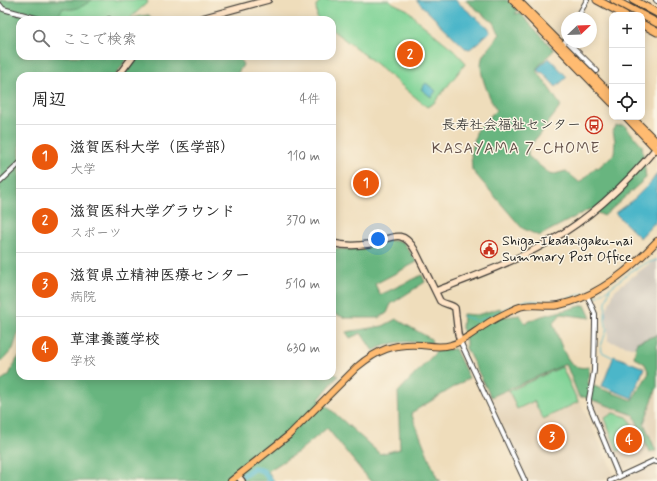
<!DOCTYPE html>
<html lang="ja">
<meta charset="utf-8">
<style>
body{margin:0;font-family:Mynerve,"Klee One",sans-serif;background:#f6f6f6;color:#222}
.controls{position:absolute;right:12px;top:12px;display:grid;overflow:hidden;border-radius:8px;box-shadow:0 2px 10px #0003}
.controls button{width:36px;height:36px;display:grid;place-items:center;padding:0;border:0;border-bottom:1px solid #e0e0e0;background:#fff;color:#222;font:20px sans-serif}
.compass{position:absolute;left:561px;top:12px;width:36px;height:36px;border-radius:50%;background:#fff;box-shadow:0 2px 10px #0003;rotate:67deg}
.you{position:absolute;left:378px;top:239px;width:14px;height:14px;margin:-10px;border:3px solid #fff;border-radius:50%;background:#1a73e8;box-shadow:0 0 0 6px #1a73e833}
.badge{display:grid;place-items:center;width:26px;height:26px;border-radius:50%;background:#ea580c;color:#fff;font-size:13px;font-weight:700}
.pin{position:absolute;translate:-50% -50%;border:2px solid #fff;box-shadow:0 1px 4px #0006}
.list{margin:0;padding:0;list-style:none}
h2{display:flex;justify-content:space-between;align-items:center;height:52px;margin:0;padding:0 16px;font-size:17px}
h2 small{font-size:13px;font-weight:400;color:#767676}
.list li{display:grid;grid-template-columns:26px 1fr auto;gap:12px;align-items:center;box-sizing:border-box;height:64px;padding:0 16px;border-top:1px solid #e0e0e0}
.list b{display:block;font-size:15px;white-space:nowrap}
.list p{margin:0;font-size:13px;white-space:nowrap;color:#767676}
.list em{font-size:13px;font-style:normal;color:#767676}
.icon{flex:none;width:22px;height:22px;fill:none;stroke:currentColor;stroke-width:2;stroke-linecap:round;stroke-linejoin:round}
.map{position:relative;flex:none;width:657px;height:481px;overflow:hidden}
.search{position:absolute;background:#fff;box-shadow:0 2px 10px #0003;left:16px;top:16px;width:320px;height:44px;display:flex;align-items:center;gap:10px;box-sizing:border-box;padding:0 14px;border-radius:12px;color:#767676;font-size:15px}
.panel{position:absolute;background:#fff;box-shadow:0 2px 10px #0003;left:16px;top:72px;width:320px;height:308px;border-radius:12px}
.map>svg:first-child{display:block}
.built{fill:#e2d0b4}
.industrial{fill:#cac3b8}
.green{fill:#7fd396;stroke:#4e7859}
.forest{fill:#67b57f;stroke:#42684e}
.water{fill:#4cb6c9;stroke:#346972}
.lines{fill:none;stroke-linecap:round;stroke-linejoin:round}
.stream{stroke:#4cb6c9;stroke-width:1}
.river{stroke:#4cb6c9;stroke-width:6}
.street-casing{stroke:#3c3934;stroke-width:6}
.secondary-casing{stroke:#3c3934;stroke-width:8}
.primary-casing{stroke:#3c3934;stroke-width:8}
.highway-casing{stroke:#3c3934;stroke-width:9}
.street{stroke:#fff;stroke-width:4}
.secondary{stroke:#ffe4c6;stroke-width:5.5}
.primary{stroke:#ffbb71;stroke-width:6}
.highway{stroke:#ffbb71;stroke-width:7}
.labels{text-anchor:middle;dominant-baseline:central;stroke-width:3;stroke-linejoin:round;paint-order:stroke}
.poi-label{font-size:14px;fill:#1c1c1c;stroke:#fcf5e5;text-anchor:end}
.neighbourhood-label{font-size:15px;letter-spacing:1px;fill:#64514a;stroke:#fcf5e5}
</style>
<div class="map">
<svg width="657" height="481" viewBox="0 0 657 481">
<rect width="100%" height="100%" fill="#fcf5e5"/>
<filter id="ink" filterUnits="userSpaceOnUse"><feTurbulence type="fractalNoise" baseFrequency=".025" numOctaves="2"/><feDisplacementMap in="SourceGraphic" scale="8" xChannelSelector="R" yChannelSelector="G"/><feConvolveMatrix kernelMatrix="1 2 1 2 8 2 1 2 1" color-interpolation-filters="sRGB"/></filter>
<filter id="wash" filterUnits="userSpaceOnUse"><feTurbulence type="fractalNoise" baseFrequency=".012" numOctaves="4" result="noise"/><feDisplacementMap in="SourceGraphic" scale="16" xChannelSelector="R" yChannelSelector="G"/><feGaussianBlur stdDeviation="0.9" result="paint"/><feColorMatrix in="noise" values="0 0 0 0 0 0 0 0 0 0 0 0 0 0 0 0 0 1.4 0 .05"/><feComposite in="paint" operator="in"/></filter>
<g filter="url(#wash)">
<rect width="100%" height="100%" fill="#efddbb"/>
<path class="built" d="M563 365 614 474 600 481H528L489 399Z
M657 389V455H656L620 471 593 404V396L635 414 643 426Z
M656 463 657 481H619Z"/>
<path class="industrial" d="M657 258V335L637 342 635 348 608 341V327L605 314 615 290Z"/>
<path class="green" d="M0 0H147L148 2 128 20H20Z
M322 0H390L393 3 408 10 418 21 454 50 466 63 434 103 427 107 369 58 332 30V20H319L317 18 316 5Z
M562 367 578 402 543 419 534 401 517 409 509 391Z
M613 413 627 417 629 419 639 440 638 442 618 451H617L605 418Z"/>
<path class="forest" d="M0 0H92C84 6 73 12 63 8L58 16 63 20H20V56H129L115 76H20V328L13 349 0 363Z
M465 0H507L518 10 515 14 520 13 554 50 536 69 561 106 528 149V156L551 175 566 171 580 183 596 167 598 168 614 154 615 141 613 131 616 126 624 125 642 145 646 178 604 216 590 209 539 236 522 228 472 170 471 154 477 129 496 110C489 96 475 68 484 54 489 47 495 40 500 34L495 24Z
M149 15 152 20H127L140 16Z
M137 56H239L243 65 236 76H123Z
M388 240 403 242 417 262 375 284 380 295 422 275 425 282 391 304 387 313 379 318H346L332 313V248C353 252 368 246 388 240Z
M585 305 591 318 561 314 553 323C557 334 563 354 571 363 576 368 583 368 589 367L588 384 632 400 649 373 645 364 634 357 637 342 657 335V387L644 423 656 451 649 452 634 415 584 397H579L566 364 491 397 466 348V341L462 328 463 314 477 315 500 308 505 317 520 315 525 323 542 316Z
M396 319 431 339 432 343C408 342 395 339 373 351L361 333 350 338 346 332 383 326Z
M455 349 469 378 411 413 437 478 441 481H370L327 428 298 452 268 471 274 481H0V381L9 375 17 359 20 356V376H332V372L338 376 319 399 380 454 400 449 398 392 438 350Z"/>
<path class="water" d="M416 0H455L487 27 490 32 470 49 465 48Z
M549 58 567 77 556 87 542 72 541 73 537 69Z
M426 83 436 91 431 97 421 89Z
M657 173V220L640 238 615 213 634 199 652 181Z
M614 356 644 368 632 398 602 386Z"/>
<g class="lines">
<path class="stream" d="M654 223 657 225
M594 297 598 296 610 288
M463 316 477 321 527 300 555 303 584 293
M614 358 602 352 601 346 607 329 605 320 606 302 610 288 631 271 646 263 657 260"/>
<path class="river" d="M243 476 254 468 263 471 271 481"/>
</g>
</g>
<g filter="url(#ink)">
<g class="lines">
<g class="street-casing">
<path id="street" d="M656 0 657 1
M0 5 3 9 43 20
M577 18 587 0
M106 20 109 19
M568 42 597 71
M562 47 567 38
M0 182 20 163
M587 295 595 314V323L594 371 589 399V404L619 477
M460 341 525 481
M610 481 653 461 657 462"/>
</g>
<g class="secondary-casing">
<path id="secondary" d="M195 20 268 0
M118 76 133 56
M332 243C344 246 357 246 369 244 390 240 401 226 415 250L440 301C445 305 451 304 455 308L458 334 460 341
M436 291C475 276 514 262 550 241 591 218 627 183 657 147
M238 476 242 481"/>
</g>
<g class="primary-casing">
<path id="primary" d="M512 0 612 103
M518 0 612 95
M626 117 657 150
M632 117 657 142
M231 481 289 435 357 367C377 350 394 343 421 345 431 346 441 348 451 345 463 342 474 332 485 325 495 318 506 313 517 308 531 302 545 308 559 305 598 297 631 269 657 241"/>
</g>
<g class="highway-casing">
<path id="highway" d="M597 0 625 15
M614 0 657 23
M633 0 657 13
M642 24 657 32"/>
</g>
<use href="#street" class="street"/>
<use href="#secondary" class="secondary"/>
<use href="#primary" class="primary"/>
<use href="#highway" class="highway"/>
</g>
</g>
<defs>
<g id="bus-ring" transform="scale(0.9)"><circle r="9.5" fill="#fcf5e5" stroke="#c8321e" stroke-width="1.5"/><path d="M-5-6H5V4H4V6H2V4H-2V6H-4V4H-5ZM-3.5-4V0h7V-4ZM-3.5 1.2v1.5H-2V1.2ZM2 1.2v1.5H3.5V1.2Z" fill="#c8321e"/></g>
<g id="civic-ring" transform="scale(0.9)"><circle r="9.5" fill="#fcf5e5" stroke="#c8321e" stroke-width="1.5"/><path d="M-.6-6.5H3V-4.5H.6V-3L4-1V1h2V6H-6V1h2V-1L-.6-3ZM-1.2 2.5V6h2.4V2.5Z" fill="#c8321e"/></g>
</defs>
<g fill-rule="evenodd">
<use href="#bus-ring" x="594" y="125"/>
<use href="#civic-ring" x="489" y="249"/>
</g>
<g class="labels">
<g class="poi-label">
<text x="581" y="125">長寿社会福祉センター</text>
<text x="502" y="241" text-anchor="start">Shiga-Ikadaigaku-nai<tspan x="502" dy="16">Summary Post Office</tspan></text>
</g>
<g class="neighbourhood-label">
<text x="516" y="149">KASAYAMA 7-CHOME</text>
</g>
</g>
</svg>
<div class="controls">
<button>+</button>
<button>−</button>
<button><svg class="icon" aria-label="locate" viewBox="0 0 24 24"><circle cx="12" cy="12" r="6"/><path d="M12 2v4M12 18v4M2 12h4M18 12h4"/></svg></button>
</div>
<svg class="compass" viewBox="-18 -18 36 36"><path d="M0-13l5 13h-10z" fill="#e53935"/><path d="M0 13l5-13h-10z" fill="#767676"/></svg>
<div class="you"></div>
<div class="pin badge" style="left:366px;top:183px">1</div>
<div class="pin badge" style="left:410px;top:54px">2</div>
<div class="pin badge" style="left:552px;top:437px">3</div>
<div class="pin badge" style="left:629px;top:440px">4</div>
<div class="search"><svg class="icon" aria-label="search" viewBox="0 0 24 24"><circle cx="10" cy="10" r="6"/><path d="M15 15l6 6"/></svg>ここで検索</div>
<section class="panel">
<h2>周辺<small>4件</small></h2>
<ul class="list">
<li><span class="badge">1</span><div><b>滋賀医科大学（医学部）</b><p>大学</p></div><em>110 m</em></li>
<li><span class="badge">2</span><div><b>滋賀医科大学グラウンド</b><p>スポーツ</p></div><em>370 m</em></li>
<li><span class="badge">3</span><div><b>滋賀県立精神医療センター</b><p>病院</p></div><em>510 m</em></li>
<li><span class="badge">4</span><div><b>草津養護学校</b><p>学校</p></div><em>630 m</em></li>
</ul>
</section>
</div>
